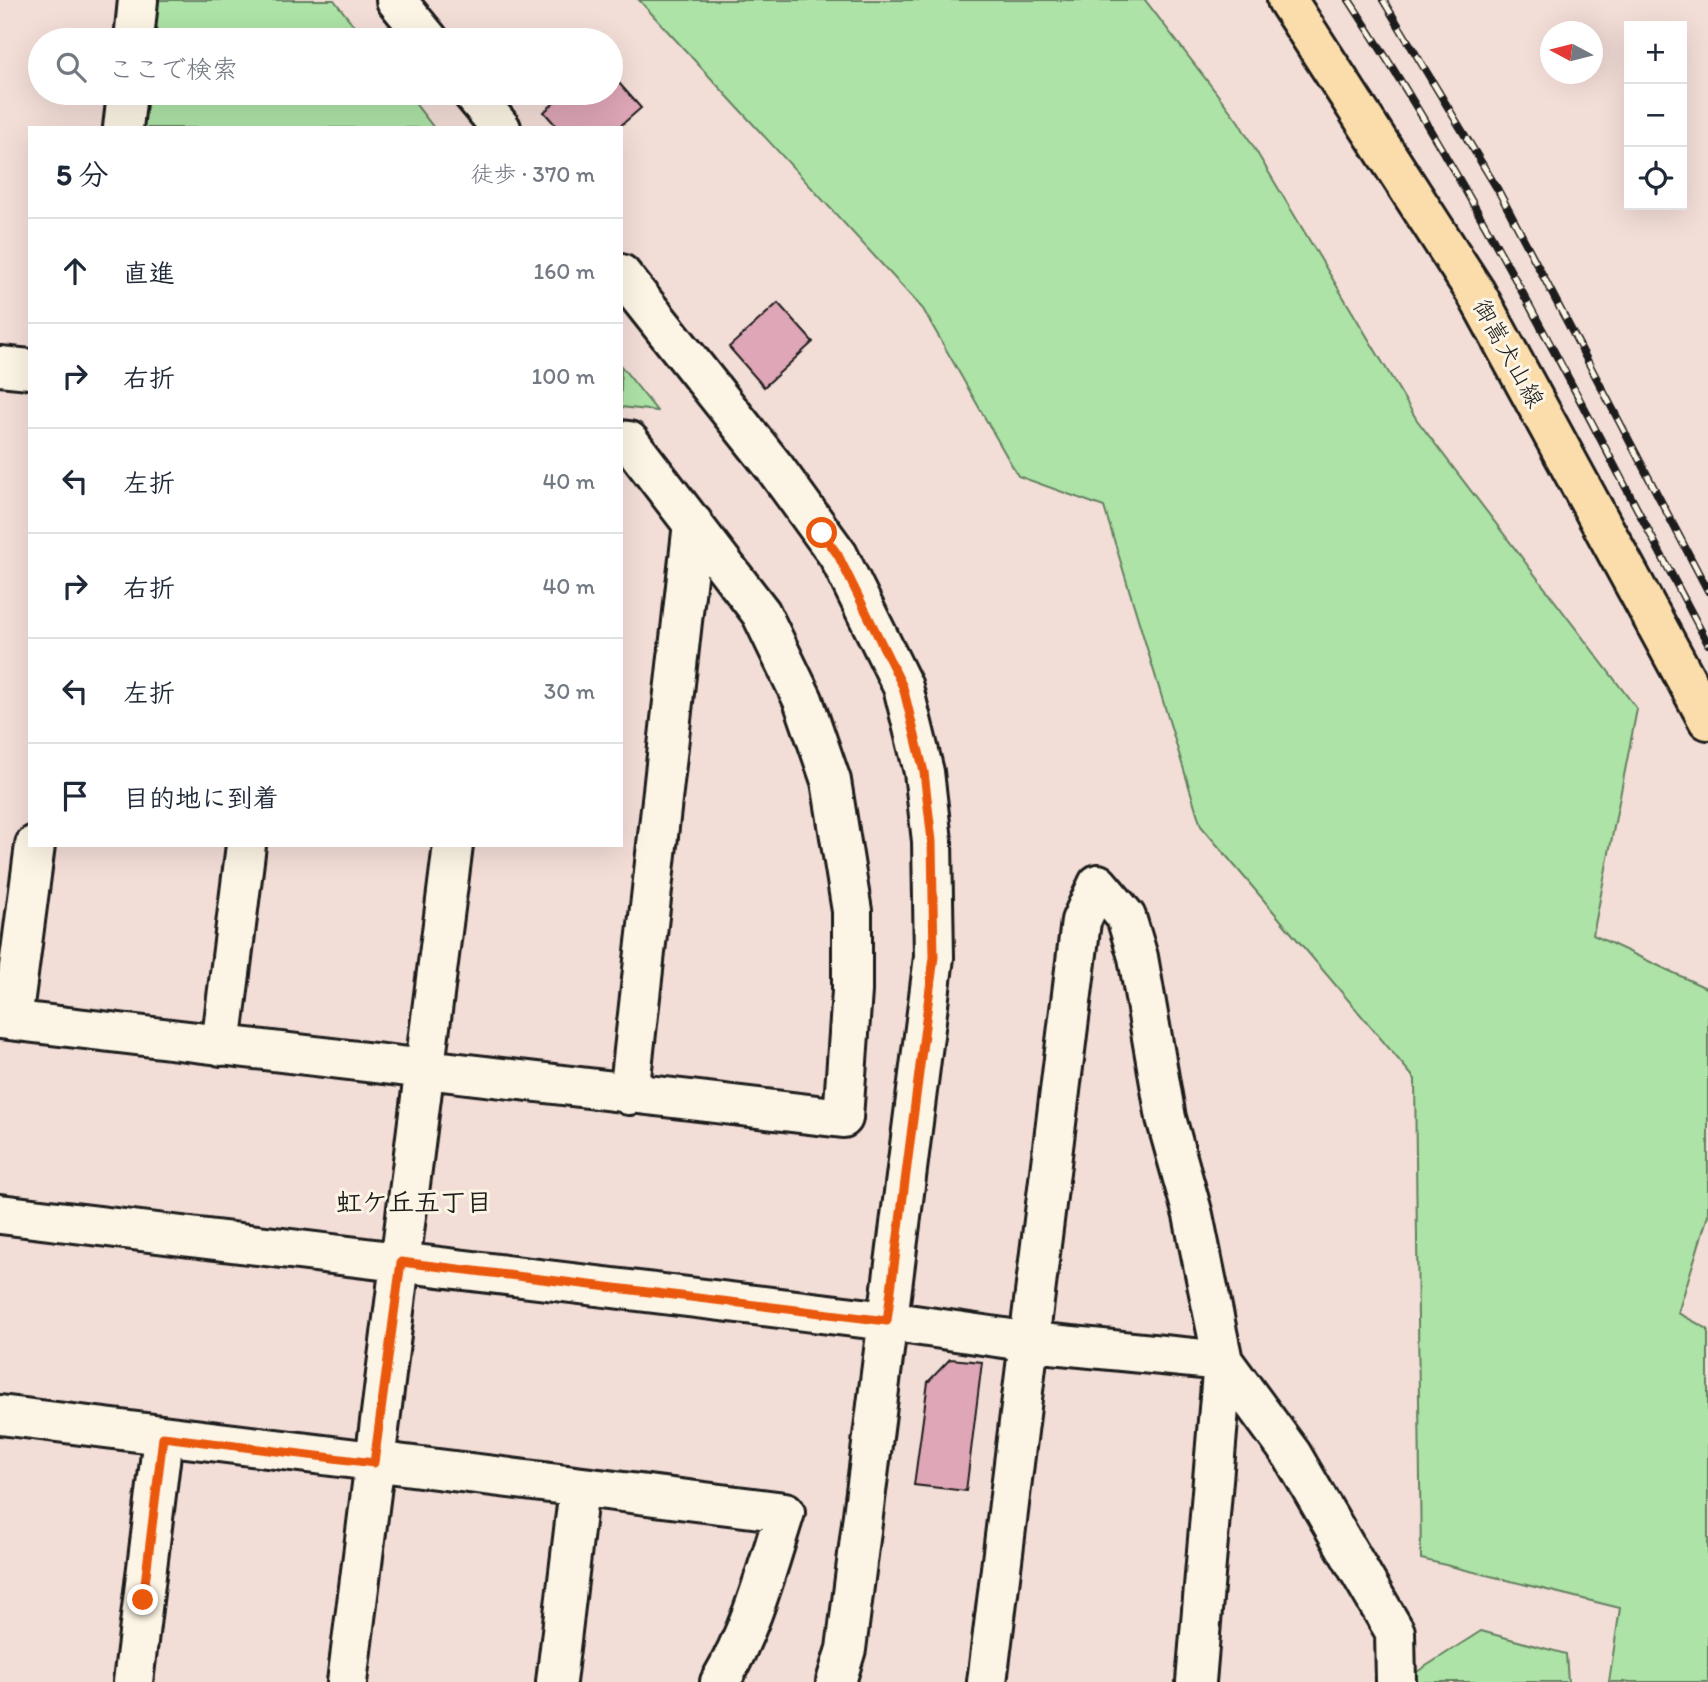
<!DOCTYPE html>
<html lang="ja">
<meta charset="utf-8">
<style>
body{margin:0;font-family:Itim,"Klee One",sans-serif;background:#f6f6f7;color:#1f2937}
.controls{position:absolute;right:21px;top:21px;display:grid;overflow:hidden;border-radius:0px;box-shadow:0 7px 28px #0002}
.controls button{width:63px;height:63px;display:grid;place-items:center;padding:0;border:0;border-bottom:2px solid #e0e1e3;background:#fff;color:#1f2937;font:35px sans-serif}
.compass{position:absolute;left:1540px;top:21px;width:63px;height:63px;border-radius:50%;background:#fff;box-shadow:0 7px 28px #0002;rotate:277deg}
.stop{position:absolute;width:21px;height:21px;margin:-16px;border:5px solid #ea580c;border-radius:50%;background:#fff}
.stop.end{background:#ea580c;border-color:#fff;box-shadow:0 2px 7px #0008}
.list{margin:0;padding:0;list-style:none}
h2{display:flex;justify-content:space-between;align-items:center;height:91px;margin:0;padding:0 28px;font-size:30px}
h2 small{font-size:23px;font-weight:400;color:#747a83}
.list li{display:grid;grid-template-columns:46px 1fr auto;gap:21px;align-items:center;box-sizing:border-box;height:105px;padding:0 28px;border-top:2px solid #e0e1e3}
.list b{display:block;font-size:26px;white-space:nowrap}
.list em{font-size:23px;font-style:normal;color:#747a83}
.icon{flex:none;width:38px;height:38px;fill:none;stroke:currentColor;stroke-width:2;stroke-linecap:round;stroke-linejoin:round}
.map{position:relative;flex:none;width:1708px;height:1682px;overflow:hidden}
.search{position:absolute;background:#fff;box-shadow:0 7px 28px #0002;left:28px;top:28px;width:595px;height:77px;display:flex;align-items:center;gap:18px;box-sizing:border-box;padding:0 24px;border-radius:38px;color:#747a83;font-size:26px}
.panel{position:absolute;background:#fff;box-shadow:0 7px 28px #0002;left:28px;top:126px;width:595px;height:721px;border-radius:0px}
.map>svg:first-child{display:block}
.green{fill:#ade3a6;stroke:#648061;stroke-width:2}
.building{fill:#dea6b6;stroke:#1c1c1c;stroke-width:2}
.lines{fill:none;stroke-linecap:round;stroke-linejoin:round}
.minor-casing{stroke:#1c1c1c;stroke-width:44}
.major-casing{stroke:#1c1c1c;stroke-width:44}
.minor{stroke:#fcf5e5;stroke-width:38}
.major{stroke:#faddab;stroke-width:38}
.rail-casing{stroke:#1c1c1c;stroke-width:8}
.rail{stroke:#fcf5e5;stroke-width:5;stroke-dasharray:16;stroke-linecap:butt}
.route{stroke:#ea580c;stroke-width:9}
.labels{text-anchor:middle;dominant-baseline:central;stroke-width:6;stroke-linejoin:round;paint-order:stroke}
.street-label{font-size:24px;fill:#1c1c1c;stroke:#fcf5e5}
.neighbourhood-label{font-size:26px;font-weight:bold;fill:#1c1c1c;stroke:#fcf5e5}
</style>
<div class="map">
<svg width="1708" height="1682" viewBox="0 0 1708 1682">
<rect width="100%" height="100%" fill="#f3ddd7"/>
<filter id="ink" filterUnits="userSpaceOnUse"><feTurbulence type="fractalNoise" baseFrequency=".0143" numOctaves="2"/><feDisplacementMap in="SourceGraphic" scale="14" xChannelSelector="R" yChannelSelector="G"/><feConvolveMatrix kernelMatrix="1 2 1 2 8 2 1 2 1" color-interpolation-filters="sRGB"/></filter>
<g filter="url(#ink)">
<path class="green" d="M156 0H334L365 40H152Z
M639 0H1145L1238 121 1417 420 1637 709 1593 935 1708 989V1215L1678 1313 1708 1329V1682H1609L1620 1608 1421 1559 1415 1079 1201 826 1104 507 1018 476 923 309Z
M146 93H407L434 128H143Z
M621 366 657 411 621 407Z
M1481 1631 1566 1654 1568 1682H1401Z"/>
<path class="building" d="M611 74 641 108 618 128H558L544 112 565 93H611Z
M778 303 813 342 764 387 729 347Z
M950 1359 982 1362 966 1491 914 1485 928 1382Z"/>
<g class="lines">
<g class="minor-casing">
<path id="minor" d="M396 0 429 40
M134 40 138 0
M472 93 501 128
M123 128 127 93
M621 274 775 468 838 555 903 687 924 772 932 841 934 957 846 1649 836 1682
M0 366 30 369
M0 1019 843 1118 852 991V911L831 781 803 700 761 613 629 441 621 440
M12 1020 35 845
M221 1046 246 845
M629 1095 693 523
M0 1214 887 1321 1031 1342 1223 1361 1292 1455 1395 1632 1396 1682
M0 1415 785 1512C767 1569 751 1630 720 1682
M133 1682 163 1437
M347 1682 453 845
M556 1682 579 1488
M987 1682 1081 921 1098 884 1126 917 1138 957 1166 1118 1193 1215 1223 1361 1196 1682"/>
</g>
<g class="major-casing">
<path id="major" d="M1287 0 1476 293 1708 720"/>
</g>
<use href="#minor" class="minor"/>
<use href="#major" class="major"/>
<g class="rail-casing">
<path id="rail" d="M1349 0C1484 205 1593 427 1708 644
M1383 0 1498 190 1708 591"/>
</g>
<use href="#rail" class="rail"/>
</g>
</g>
<g class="lines" filter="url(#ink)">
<path class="route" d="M143 1600 163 1437 374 1463 401 1262 887 1321 934 957 932 841 924 772 903 687 838 555 822 533"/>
</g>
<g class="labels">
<g class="street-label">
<text transform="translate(1509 353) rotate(61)">御嵩犬山線</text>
</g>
<g class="neighbourhood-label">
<text x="414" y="1202">虹ケ丘五丁目</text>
</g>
</g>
</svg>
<div class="controls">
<button>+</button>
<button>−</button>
<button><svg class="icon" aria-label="locate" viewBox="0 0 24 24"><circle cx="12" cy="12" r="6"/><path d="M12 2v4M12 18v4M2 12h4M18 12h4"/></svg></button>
</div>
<svg class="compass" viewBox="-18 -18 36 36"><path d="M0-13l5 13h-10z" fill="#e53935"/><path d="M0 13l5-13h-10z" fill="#747a83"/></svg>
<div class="stop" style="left:822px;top:533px"></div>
<div class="stop end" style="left:143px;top:1600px"></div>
<div class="search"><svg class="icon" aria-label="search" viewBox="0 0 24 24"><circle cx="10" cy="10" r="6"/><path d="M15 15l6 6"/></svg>ここで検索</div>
<section class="panel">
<h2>5 分<small>徒歩 · 370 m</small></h2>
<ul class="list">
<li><svg class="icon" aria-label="ahead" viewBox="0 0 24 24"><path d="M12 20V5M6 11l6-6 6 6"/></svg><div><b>直進</b></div><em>160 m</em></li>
<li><svg class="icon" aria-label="right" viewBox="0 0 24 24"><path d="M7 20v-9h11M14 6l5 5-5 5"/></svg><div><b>右折</b></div><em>100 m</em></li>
<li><svg class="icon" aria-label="left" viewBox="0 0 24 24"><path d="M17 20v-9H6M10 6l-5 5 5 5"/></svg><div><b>左折</b></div><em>40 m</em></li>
<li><svg class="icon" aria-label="right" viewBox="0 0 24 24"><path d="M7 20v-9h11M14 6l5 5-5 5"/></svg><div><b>右折</b></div><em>40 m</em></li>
<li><svg class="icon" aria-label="left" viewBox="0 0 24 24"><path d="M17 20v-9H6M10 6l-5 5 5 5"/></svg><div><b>左折</b></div><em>30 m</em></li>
<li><svg class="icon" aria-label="arrive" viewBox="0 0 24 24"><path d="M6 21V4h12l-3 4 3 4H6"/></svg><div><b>目的地に到着</b></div></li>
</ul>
</section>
</div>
